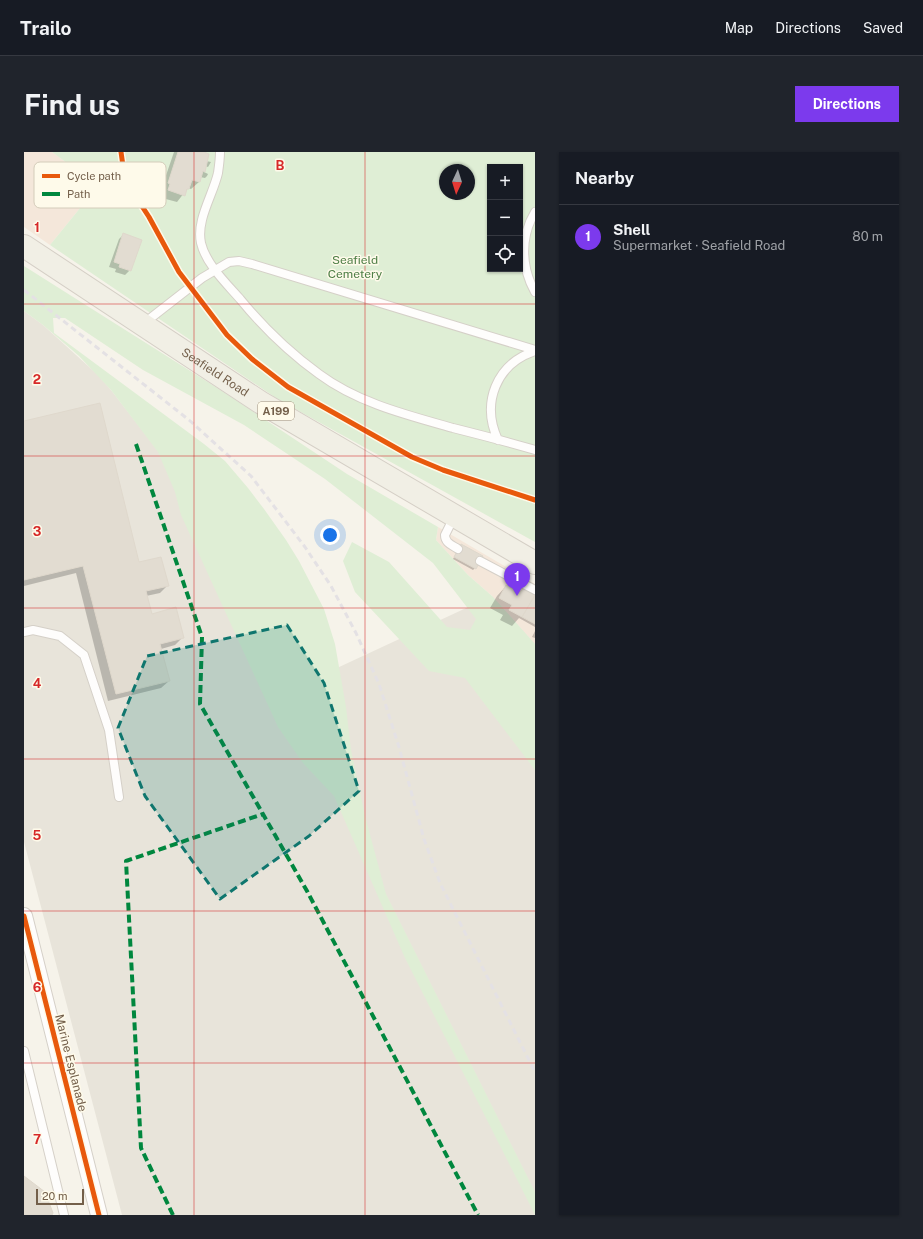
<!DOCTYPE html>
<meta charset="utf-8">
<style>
body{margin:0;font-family:"Public Sans",sans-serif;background:#20242c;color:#f1f3f6}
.controls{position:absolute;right:12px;top:12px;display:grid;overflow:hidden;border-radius:0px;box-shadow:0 1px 3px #0004}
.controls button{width:36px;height:36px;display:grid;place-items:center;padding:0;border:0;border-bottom:1px solid #363941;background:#171b24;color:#f1f3f6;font:20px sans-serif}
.compass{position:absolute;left:415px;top:12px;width:36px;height:36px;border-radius:50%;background:#171b24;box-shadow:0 1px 3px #0004;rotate:184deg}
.scale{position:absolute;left:12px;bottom:10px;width:48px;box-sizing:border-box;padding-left:4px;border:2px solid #735f4a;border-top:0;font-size:11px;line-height:14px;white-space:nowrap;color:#735f4a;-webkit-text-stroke:3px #fefaea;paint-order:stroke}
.you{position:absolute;left:306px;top:383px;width:14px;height:14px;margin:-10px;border:3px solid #fff;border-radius:50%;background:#1a73e8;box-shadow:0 0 0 6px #1a73e833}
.badge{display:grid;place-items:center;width:26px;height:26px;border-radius:50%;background:#7c3aed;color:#fff;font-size:13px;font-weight:700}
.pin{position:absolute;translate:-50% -33px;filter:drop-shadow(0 1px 2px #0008)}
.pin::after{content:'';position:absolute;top:21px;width:14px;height:12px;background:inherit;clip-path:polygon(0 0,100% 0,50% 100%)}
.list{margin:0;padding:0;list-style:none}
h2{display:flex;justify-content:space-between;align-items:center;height:52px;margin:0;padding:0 16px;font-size:17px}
h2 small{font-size:13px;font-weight:400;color:#9ea1a6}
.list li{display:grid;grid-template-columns:26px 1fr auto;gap:12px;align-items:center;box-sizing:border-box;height:64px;padding:0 16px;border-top:1px solid #363941}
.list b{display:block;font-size:15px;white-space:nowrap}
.list p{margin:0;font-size:13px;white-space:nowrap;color:#9ea1a6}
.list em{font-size:13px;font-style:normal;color:#9ea1a6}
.icon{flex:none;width:22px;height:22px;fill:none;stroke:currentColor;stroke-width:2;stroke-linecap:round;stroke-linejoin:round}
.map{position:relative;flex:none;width:511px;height:1063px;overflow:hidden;border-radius:0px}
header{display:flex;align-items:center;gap:24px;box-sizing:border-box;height:56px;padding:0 20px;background:#171b24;border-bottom:1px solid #363941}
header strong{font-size:19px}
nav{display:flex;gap:22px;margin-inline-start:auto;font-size:14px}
.intro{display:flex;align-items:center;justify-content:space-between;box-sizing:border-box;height:96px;padding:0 24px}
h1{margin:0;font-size:28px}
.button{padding:10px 18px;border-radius:0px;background:#7c3aed;color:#fff;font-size:14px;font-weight:700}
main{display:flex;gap:24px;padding:0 24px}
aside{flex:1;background:#171b24;border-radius:0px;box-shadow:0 1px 3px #0004}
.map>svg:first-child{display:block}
.commercial{fill:#f4e7da}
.industrial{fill:#e8e4da}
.green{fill:#dfeed5;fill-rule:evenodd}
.shadow{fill:#0003}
.building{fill:#e2dcd1;stroke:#dfd8cc}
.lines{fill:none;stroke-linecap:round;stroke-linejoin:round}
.lane-casing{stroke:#d5d0c8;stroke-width:10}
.street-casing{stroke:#d5d0c8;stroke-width:18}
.primary-casing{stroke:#d5cfc6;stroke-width:24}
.lane{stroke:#fefdfc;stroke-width:8}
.street{stroke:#fefdfc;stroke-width:16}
.primary{stroke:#f1efe5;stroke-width:22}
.rail{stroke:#e4e1e4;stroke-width:3;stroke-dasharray:6 4;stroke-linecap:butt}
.quiet{stroke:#00873e;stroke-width:4;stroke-dasharray:8 4;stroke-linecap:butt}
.cycleway-casing{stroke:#fefaea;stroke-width:8}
.cycleway{stroke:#e8590c;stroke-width:5}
.marked{fill:#0f766e;fill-opacity:0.2;stroke:#0f766e;stroke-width:3;stroke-dasharray:8 5;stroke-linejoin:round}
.grid{fill:none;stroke:#d62828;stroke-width:1;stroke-opacity:0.55}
.labels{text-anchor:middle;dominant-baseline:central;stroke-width:3;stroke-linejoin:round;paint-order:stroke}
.shield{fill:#fefaea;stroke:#9d8e7a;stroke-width:1}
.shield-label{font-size:11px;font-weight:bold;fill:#735f4a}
.park-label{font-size:12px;fill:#4d7e45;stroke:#fefaea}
.street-label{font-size:12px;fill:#735f4a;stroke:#fefaea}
.key{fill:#fefaea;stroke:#d4ccba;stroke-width:1}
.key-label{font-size:11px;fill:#735f4a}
.grid-label{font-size:13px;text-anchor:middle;font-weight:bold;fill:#d62828;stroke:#fefaea;stroke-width:3;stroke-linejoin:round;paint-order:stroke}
</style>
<header>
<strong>Trailo</strong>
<nav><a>Map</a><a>Directions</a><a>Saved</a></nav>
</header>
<div class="intro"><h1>Find us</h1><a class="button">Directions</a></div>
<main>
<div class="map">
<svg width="511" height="1063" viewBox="0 0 511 1063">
<rect width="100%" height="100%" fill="#f6f3ea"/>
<path class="commercial" d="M0 0H28L74 34 26 93 0 75Z
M414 375 511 432V492L468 444 444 423 412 388Z"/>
<path class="industrial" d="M0 159 19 173 74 223 87 238 135 300 257 542 468 444 511 492V1063H98L0 690Z"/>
<path class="green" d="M28 0H511V390L255 248 26 93 74 34ZM466 15H496V117H466ZM421 18H445V42H421Z
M0 114 198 239 323 322 414 375 412 388 444 423 468 444 511 492V618L441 526 405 519 331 440 319 409 328 390 365 410 423 475 446 478 452 467 409 411 301 327 220 273 119 218 41 166H29L30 181 180 292 201 309 224 336 240 357 262 388 275 409 300 457 311 492 322 555 327 598 341 664 362 742 511 1040V1063L381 806 310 644 279 611 254 575 157 363 151 340 134 300 87 238 55 204 19 173 0 159Z"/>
<path class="shadow" d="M150 0H176L182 9 187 10 184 15 181 14 180 20 184 22 183 24 181 26 176 25 175 30 167 37 164 36 153 50 138 46 140 39 137 38Z
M100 82 106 118 101 123 91 120 92 117 85 115 95 87Z
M0 270 115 411 144 433 136 441 122 444 127 463 158 486 151 493 137 497 145 529 137 536 84 549 52 421 0 434Z
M435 396 451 416 449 418 429 407Z
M482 434 495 441 499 437 511 444V475L495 466 488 474 476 468 479 463 466 456 473 444Z
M511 479V486L508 485Z"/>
<path class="building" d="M154 0H180L185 2 181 20 179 19 176 30 168 28 165 37H163L161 44 144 38 146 32 144 31Z
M99 81 118 88 107 119 95 115 96 112 90 110Z
M76 251 115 410 137 405 145 434 122 439 128 462 152 455 160 486 136 492 146 529 92 542 59 414 0 428V269Z
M437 392 459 404 452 417 430 405Z
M482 433 496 440 499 436 511 443 498 465 485 458 488 453 475 446Z
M511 443V472L498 465Z
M0 1024 21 1040 29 1061 28 1063H0Z"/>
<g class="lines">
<g class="lane-casing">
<path id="lane" d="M196 0C196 7 195 14 194 21 189 43 172 68 177 91 182 112 202 131 216 147 239 175 266 201 295 222 334 251 383 263 429 276 457 283 484 290 511 298
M511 60C496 85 497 115 511 140
M119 172 178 126 205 110 215 109 228 112 511 198
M474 288C457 251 472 212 511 199
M430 365 421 383C421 391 428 393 434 397
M456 409 511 438
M0 480 9 478 36 484 60 503 85 578 95 645
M0 899 40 1063"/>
</g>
<g class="street-casing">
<path id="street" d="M0 764 75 1063"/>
</g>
<g class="primary-casing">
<g id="primary">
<path id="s1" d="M0 94 236 250 511 411"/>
</g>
</g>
<use href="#lane" class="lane"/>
<use href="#street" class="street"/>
<use href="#primary" class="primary"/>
<path class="rail" d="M0 138 165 268 227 324 281 395 307 434 332 481 355 532 375 595 400 687 416 731 511 920"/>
<path class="quiet" d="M112 292 178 485 176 552 283 739 454 1063
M149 1063 117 996 102 709 239 662"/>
<g class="cycleway-casing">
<path id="cycleway" d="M97 0 101 28 125 65 155 120 203 183 228 207 264 235 388 305 419 318 511 348
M0 764 75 1063"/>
</g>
<use href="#cycleway" class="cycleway"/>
</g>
<path class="marked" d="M263 473 300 531 335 639 285 684 196 747 121 644 94 576 123 504Z"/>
<path class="grid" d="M170 0V1063M341 0V1063M0 152H511M0 304H511M0 456H511M0 607H511M0 759H511M0 911H511"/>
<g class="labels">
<rect class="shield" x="234" y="250" width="36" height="18" rx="3"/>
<g class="shield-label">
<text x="252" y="259">A199</text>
</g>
<g class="park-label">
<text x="331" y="108">Seafield<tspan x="331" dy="14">Cemetery</tspan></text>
</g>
<g class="street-label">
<text stroke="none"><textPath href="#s1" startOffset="229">Seafield Road</textPath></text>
<text transform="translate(47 911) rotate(76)">Marine Esplanade</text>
</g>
</g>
<rect x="10" y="10" width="132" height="46" rx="6" class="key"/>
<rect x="18" y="22" width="18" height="4" fill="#e8590c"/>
<rect x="18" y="40" width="18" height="4" fill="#00873e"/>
<g class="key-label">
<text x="43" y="28">Cycle path</text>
<text x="43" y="46">Path</text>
</g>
<g class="grid-label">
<text x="256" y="18">B</text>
<text x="13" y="80">1</text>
<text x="13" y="232">2</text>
<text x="13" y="384">3</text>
<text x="13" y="536">4</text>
<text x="13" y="688">5</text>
<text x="13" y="840">6</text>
<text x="13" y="992">7</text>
</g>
</svg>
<div class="controls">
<button>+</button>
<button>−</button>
<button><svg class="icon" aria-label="locate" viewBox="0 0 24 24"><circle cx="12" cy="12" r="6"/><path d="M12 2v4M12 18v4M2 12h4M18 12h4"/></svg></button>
</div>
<svg class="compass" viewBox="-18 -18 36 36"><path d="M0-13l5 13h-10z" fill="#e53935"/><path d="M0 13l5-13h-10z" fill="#9ea1a6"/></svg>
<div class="scale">20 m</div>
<div class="you"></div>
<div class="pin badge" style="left:493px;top:444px">1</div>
</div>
<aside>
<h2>Nearby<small></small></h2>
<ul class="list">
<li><span class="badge">1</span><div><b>Shell</b><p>Supermarket · Seafield Road</p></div><em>80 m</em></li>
</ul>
</aside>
</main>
